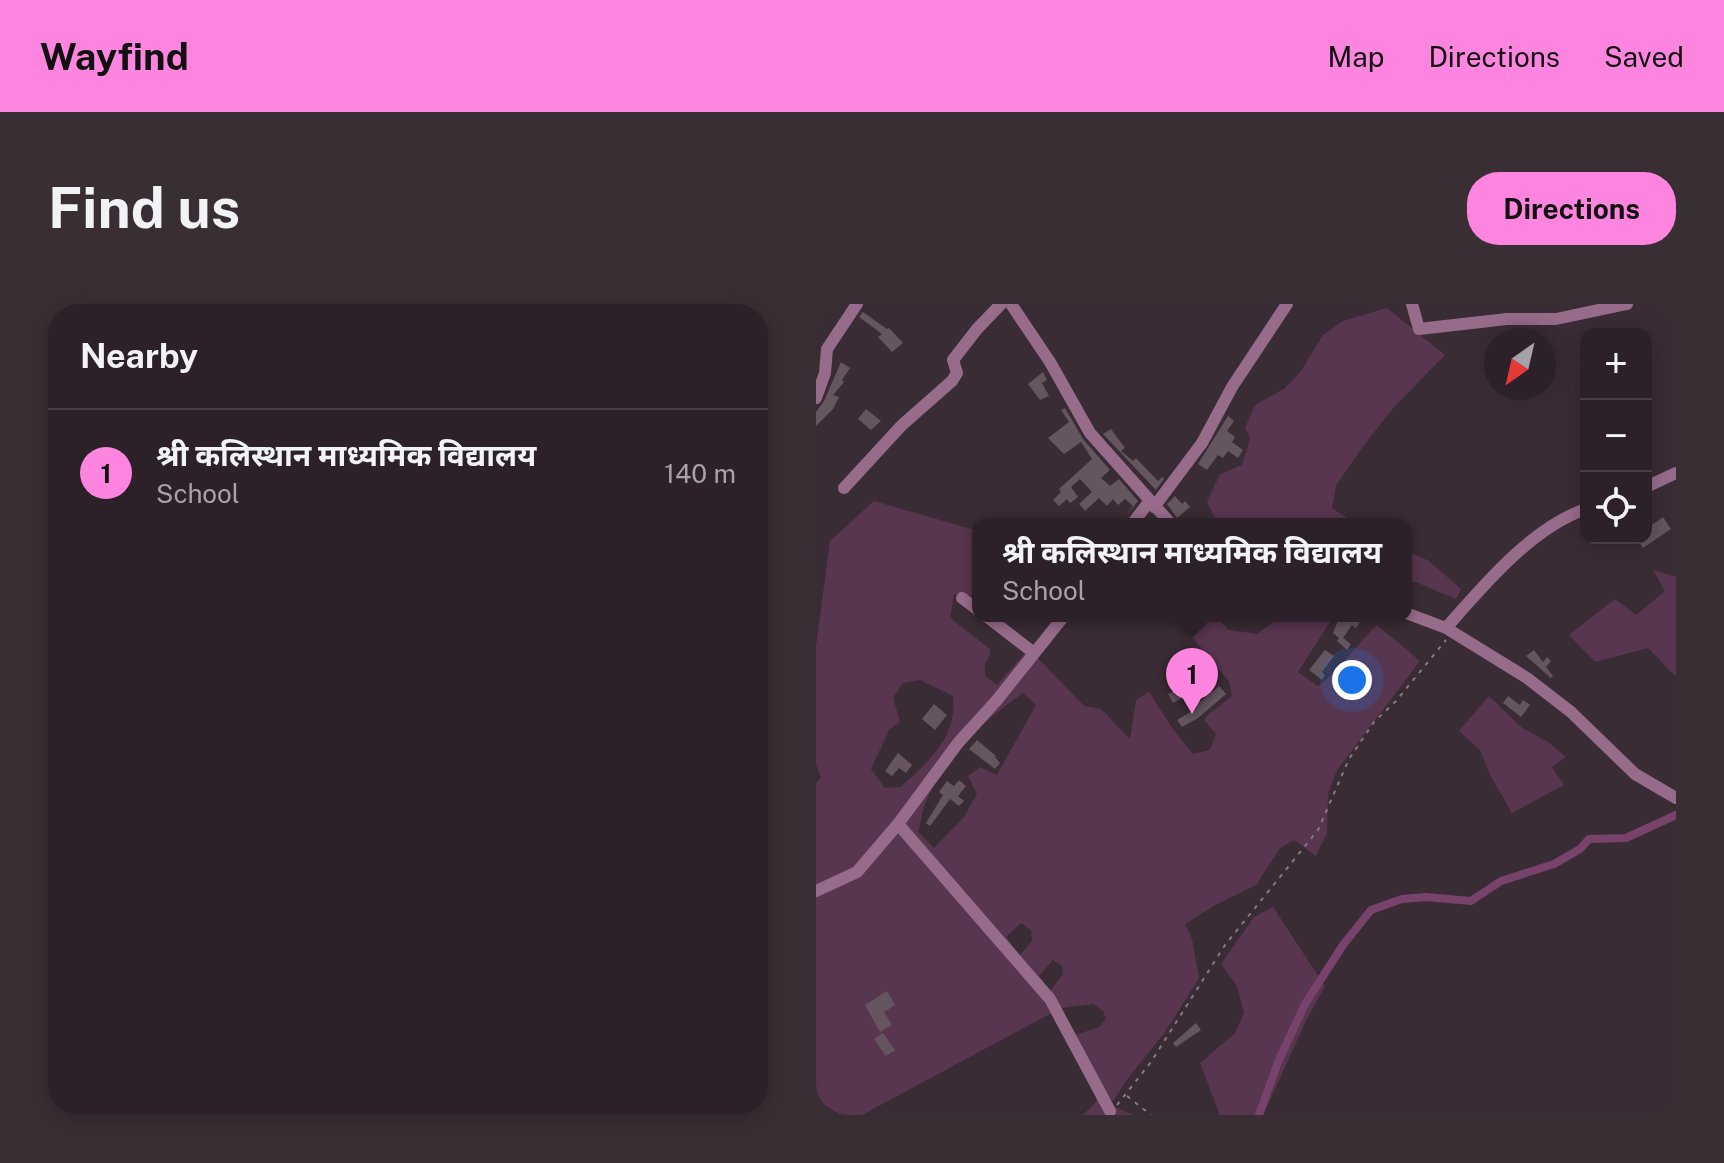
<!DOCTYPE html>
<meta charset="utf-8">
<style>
body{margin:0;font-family:"Public Sans","Noto Sans Devanagari",sans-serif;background:#382e34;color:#f1f3f6}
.controls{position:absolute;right:24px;top:24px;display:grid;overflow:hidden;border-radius:16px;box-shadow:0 4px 20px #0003}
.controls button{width:72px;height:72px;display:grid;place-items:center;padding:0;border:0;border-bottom:2px solid #483e45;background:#2c2128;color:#f1f3f6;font:40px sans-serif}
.compass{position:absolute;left:668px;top:24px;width:72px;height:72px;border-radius:50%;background:#2c2128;box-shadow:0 4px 20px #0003;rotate:214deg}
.you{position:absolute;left:536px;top:376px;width:28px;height:28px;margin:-20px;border:6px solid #fff;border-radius:50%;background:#1a73e8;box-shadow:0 0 0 12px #1a73e833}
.badge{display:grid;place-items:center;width:52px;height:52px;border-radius:50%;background:#fe85df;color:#111;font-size:26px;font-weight:700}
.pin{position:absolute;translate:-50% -66px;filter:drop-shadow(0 2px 4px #0008)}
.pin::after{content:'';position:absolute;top:42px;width:28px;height:24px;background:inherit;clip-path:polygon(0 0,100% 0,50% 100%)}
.popup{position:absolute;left:156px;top:214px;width:440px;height:104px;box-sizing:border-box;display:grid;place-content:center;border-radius:16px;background:#2c2128;filter:drop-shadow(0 2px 6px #0005);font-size:26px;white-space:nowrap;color:#a6a3a8}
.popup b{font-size:30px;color:#f1f3f6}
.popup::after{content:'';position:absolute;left:50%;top:100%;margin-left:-16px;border:16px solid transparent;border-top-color:#2c2128}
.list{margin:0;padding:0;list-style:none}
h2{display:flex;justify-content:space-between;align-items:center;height:104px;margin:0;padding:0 32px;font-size:34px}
h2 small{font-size:26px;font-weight:400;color:#a6a3a8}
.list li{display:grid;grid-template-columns:52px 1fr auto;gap:24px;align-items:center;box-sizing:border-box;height:128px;padding:0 32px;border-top:2px solid #483e45}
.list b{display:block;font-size:30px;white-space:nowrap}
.list p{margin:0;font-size:26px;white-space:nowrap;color:#a6a3a8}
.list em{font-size:26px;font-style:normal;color:#a6a3a8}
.icon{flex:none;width:44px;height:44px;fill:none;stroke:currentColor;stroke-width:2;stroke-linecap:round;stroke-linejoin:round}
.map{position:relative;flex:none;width:860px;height:811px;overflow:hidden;border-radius:32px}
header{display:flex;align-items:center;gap:48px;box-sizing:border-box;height:112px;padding:0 40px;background:#fe85df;color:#111}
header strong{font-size:38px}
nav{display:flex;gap:44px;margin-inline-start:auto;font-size:28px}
.intro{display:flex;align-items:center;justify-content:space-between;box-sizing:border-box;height:192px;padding:0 48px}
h1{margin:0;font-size:56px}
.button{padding:20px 36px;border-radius:32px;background:#fe85df;color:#111;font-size:28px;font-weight:700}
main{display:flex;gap:48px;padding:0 48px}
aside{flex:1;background:#2c2128;border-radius:32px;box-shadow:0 4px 20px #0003}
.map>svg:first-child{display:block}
.green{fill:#58364f;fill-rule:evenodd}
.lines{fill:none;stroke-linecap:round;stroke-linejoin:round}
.canal{stroke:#78436a;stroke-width:8}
.building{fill:#64555f}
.path{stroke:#877b83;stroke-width:2;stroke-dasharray:4 6;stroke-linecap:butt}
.minor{stroke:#976c8a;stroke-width:12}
</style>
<header>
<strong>Wayfind</strong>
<nav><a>Map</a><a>Directions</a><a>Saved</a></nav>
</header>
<div class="intro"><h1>Find us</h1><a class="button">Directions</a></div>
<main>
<aside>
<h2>Nearby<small></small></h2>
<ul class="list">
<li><span class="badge">1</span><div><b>श्री कलिस्थान माध्यमिक विद्यालय</b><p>School</p></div><em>140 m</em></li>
</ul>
</aside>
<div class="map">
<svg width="860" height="811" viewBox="0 0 860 811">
<rect width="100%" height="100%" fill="#3a2c35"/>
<path class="green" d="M571 4 629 51 578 103 548 141 520 181 516 204 540 220H402L391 198 404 170 426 161 434 134 429 124 439 101 468 85 485 67 507 31 527 17Z
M58 197 162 227V297L157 292 138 290 134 314 174 345 175 350 169 360V372L181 381 210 348 176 312H196L188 319 268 402 285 405 314 435 320 396 333 388 357 425 377 450 394 446 400 430 388 416 393 410 416 392 413 377 375 332 390 312H399L413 326 441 330 466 312 517 313 482 368 502 382C525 366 540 340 561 321L604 357 521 466 512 489 511 529 500 552 478 536 464 544 440 581 401 600 369 620 376 635 383 674 349 728 313 773 298 796 284 797 317 811H267L281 797 260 731 283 723 290 715 287 707 277 700 245 704 46 811H26L2 798 0 800V479L5 474 0 460V342L14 237ZM104 376 137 392C142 433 112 457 85 483L69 484 55 465 73 426 84 418 77 394 87 379ZM207 389 220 401 181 471 164 463 152 472 161 490 148 513 118 544 102 528C105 518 106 507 110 497 128 453 169 415 207 389ZM205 619 215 626 216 637 204 651 190 633ZM237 656 246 662 247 670 234 687 223 672Z
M590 246 613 257 645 285 640 295 600 278H590Z
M837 266 860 273V373L832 344 779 358 753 331 799 295 820 311 849 287Z
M673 392 705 423 732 438 750 453 736 463 748 481 696 509 674 471 664 446 643 427Z
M457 603 509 682 489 719 447 811H404L384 759 419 729 428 709 421 682 405 660 438 613Z"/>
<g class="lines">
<path class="canal" d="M443 811 462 758 489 700 527 641 555 606 586 595 610 593 655 597 685 577 738 560 764 545 773 535 810 534 860 511"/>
</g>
<path class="building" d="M47 8 71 25 73 24 87 39 76 48 62 33 66 30 43 13Z
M25 58 34 64 26 76 28 78 17 91 23 93 17 105 0 122V108L8 97Z
M227 68 231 76 226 79 233 92 224 96 212 80Z
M249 104 267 135 294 166 285 174 294 182 303 175 322 197 311 211 317 202 309 195 302 201 297 195 291 202 283 194 269 207 263 200 276 188 264 175 255 183 262 193 254 199 251 195 243 202 237 196 245 188 243 185 276 155 265 138 248 150 232 134 253 118 245 106Z
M50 105 65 117 55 126 42 115Z
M412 112 418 117 411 127 419 133 416 138 427 146 422 154 412 147 407 154 402 151 391 166 382 160Z
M295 125 309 144 305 147 317 157 320 154 342 177 346 173 348 175 340 186 287 130Z
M359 192 366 200 369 197 374 203 361 214 351 200Z
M847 213 855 225 827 244 820 234H830V225Z
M524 312 532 318 537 312H548L540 324 534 320 536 321 527 334 535 340 531 346 521 337 523 334 517 329Z
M509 346 518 352 506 368 509 371 506 376 493 366Z
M718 346 727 358 731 353 735 357 730 363 737 372 735 374 710 352Z
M377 377 381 386 357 399 352 390Z
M403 382 410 390 382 414 366 423 361 416 381 404 379 402Z
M692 392 704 401 707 396 714 401 705 413 687 399Z
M118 400 131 411 119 426 106 415Z
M161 436 180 452 179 453 184 459 179 465 153 445Z
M82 449 96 461 90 469 83 464 76 472 69 467Z
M143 476 150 482 142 492 148 497 143 502 134 495 114 522 110 519 127 491 123 488 131 477 138 482Z
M71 687 79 701 68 708 76 721 64 728 49 701Z
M380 719 385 726 360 743 357 739Z
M67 729 79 746 70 752 58 735Z"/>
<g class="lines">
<path class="path" d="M311 792 335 811
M301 801 335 758 409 641 502 526 533 455 558 418 580 397 630 336"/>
<path class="minor" d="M195 0 234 58 274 129 355 220
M596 0 603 25 691 15H740L811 0
M0 94 9 69 11 45 41 0
M830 183 860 169
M28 184 86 121 136 77 141 69 137 56 161 25 185 0
M338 203 386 139 416 83 471 0
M316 220 333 198
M146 294 162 306
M590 309 630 324 711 374 755 408 819 470 860 494
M170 312 218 349
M630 324C667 282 716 223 770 205
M82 520 234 695 294 807
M0 587 41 568 82 520 142 439 181 396 248 312"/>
</g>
</svg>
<div class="controls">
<button>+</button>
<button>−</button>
<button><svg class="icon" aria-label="locate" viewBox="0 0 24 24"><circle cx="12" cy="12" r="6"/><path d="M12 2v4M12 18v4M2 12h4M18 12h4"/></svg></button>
</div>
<svg class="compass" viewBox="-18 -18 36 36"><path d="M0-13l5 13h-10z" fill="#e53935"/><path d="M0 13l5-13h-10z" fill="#a6a3a8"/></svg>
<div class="you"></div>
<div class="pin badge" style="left:376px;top:410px">1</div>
<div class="popup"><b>श्री कलिस्थान माध्यमिक विद्यालय</b>School</div>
</div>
</main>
